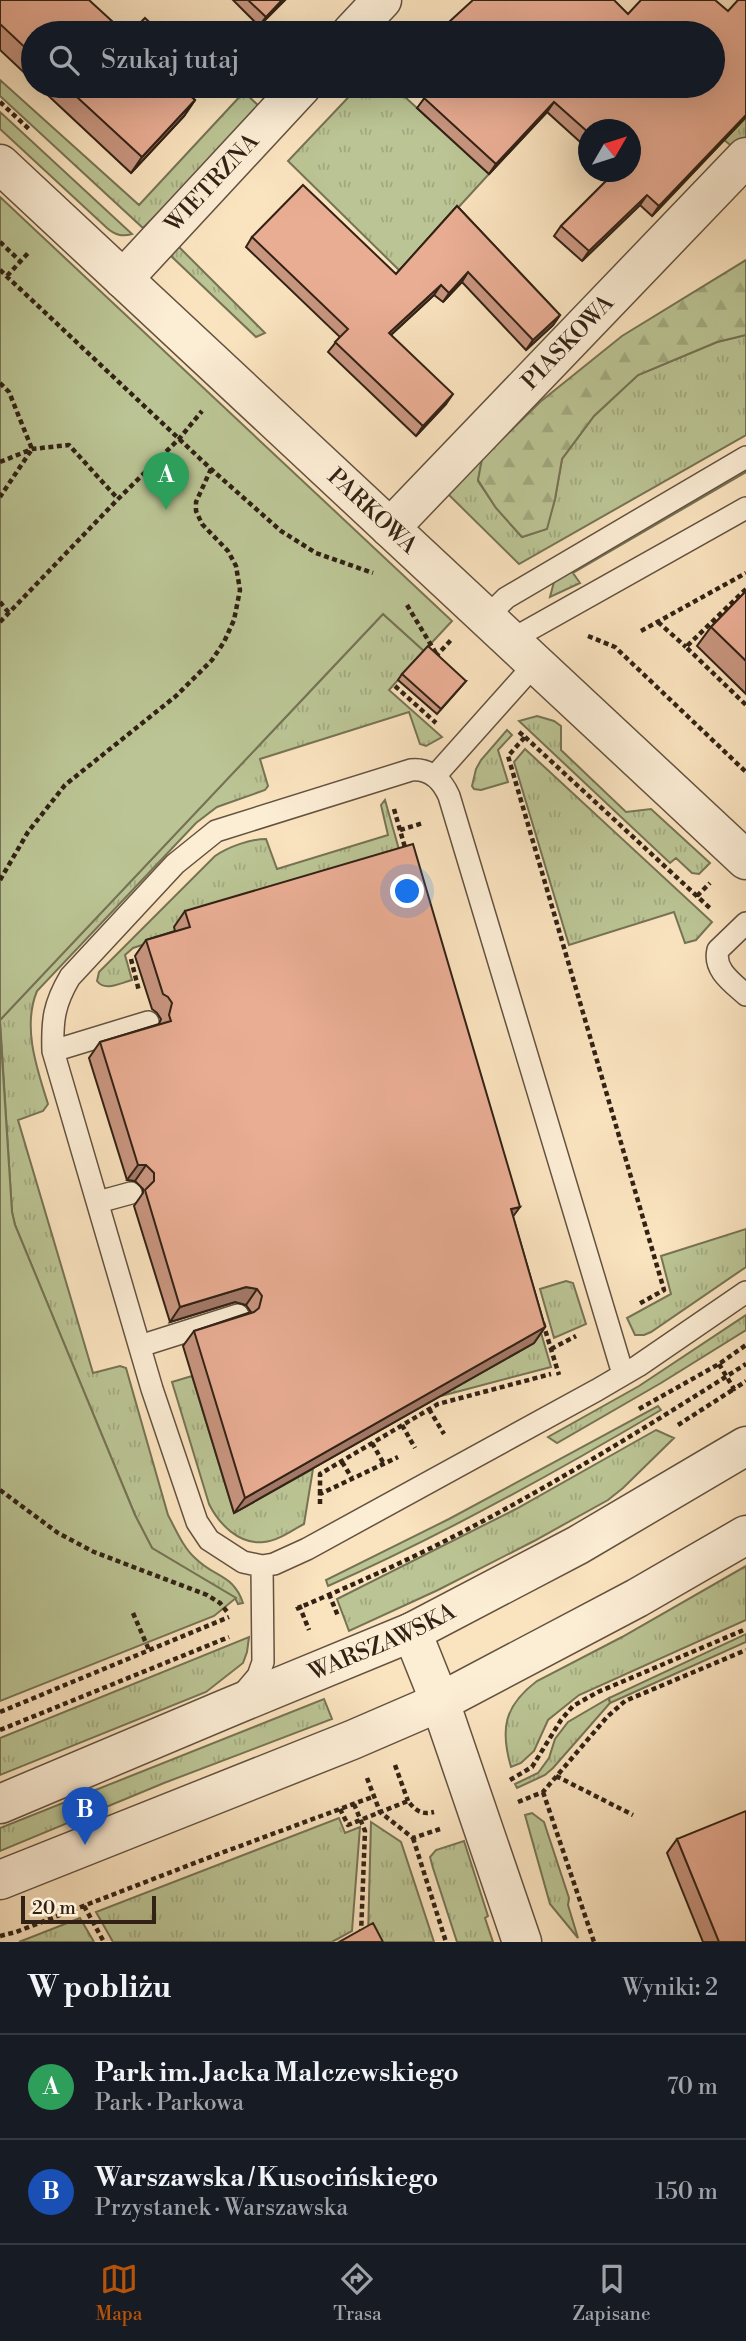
<!DOCTYPE html>
<html lang="pl">
<meta charset="utf-8">
<style>
body{margin:0;font-family:"Libre Bodoni",serif;background:#242831;color:#f1f3f6}
.compass{position:absolute;left:578px;top:119px;width:63px;height:63px;border-radius:50%;background:#171b24;box-shadow:0 7px 28px #0002;rotate:51deg}
.scale{position:absolute;left:21px;bottom:18px;width:135px;box-sizing:border-box;padding-left:7px;border:4px solid #322215;border-top:0;font-size:19px;line-height:24px;white-space:nowrap;color:#322215;-webkit-text-stroke:5px #fcedd5;paint-order:stroke}
.you{position:absolute;left:408px;top:892px;width:24px;height:24px;margin:-18px;border:5px solid #fff;border-radius:50%;background:#1a73e8;box-shadow:0 0 0 10px #1a73e833}
.badge{display:grid;place-items:center;width:46px;height:46px;border-radius:50%;background:#b45309;color:#fff;font-size:23px;font-weight:700}
.pin{position:absolute;translate:-50% -58px;filter:drop-shadow(0 2px 4px #0008)}
.pin::after{content:'';position:absolute;top:37px;width:24px;height:21px;background:inherit;clip-path:polygon(0 0,100% 0,50% 100%)}
.list{margin:0;padding:0;list-style:none}
h2{display:flex;justify-content:space-between;align-items:center;height:91px;margin:0;padding:0 28px;font-size:30px}
h2 small{font-size:23px;font-weight:400;color:#9ea1a6}
.list li{display:grid;grid-template-columns:46px 1fr auto;gap:21px;align-items:center;box-sizing:border-box;height:105px;padding:0 28px;border-top:2px solid #363941}
.list b{display:block;font-size:26px;white-space:nowrap}
.list p{margin:0;font-size:23px;white-space:nowrap;color:#9ea1a6}
.list em{font-size:23px;font-style:normal;color:#9ea1a6}
.icon{flex:none;width:38px;height:38px;fill:none;stroke:currentColor;stroke-width:2;stroke-linecap:round;stroke-linejoin:round}
.map{position:relative;flex:none;width:746px;height:1942px;overflow:hidden}
.search{position:absolute;background:#171b24;box-shadow:0 7px 28px #0002;left:21px;right:21px;top:21px;height:77px;display:flex;align-items:center;gap:18px;box-sizing:border-box;padding:0 24px;border-radius:38px;color:#9ea1a6;font-size:26px}
.sheet{height:301px;background:#171b24}
nav{display:flex;justify-content:space-around;align-items:center;box-sizing:border-box;height:98px;border-top:2px solid #363941;background:#171b24;font-size:19px;color:#9ea1a6}
nav a{display:grid;justify-items:center;gap:4px}
nav .on{color:#b45309}
.map>svg:first-child{display:block}
.grass{fill:url(#grass-tufts);stroke:#767354;stroke-width:2}
.forest{fill:url(#forest-firs);stroke:#767354;stroke-width:2}
.green{fill:#bbc494;stroke:#767354;stroke-width:2}
.lines{fill:none;stroke-linecap:round;stroke-linejoin:round}
.service-casing{stroke:#645240;stroke-width:24}
.minor-casing{stroke:#645240;stroke-width:41}
.tertiary-casing{stroke:#645240;stroke-width:41}
.path{stroke:#322215;stroke-width:4.5;stroke-dasharray:5 3.5;stroke-linecap:butt}
.service{stroke:#fcedd5;stroke-width:21}
.minor{stroke:#fcedd5;stroke-width:38}
.tertiary{stroke:#fcedd5;stroke-width:38}
.wall{fill:#c8957f;stroke:#322215;stroke-width:2}
.shaded-wall{fill:#a37968;stroke:#322215;stroke-width:2}
.building{fill:#e9ad94;stroke:#322215;stroke-width:2}
.labels{text-anchor:middle;dominant-baseline:central;stroke-width:5;stroke-linejoin:round;paint-order:stroke}
.street-label{font-size:23px;fill:#322215;stroke:#fcedd5}
</style>
<div class="map">
<svg width="746" height="1942" viewBox="0 0 746 1942">
<defs>
<pattern id="grass-tufts" width="24" height="20" patternUnits="userSpaceOnUse" patternTransform="scale(1.75)"><rect width="24" height="20" fill="#bbc494"/><path d="M3 7l-1-3M5 7V3M7 7l1-3M15 17l-1-3M17 17v-4M19 17l1-3" fill="none" stroke="#a1a87f"/></pattern>
<pattern id="forest-firs" width="22" height="20" patternUnits="userSpaceOnUse" patternTransform="scale(1.75)"><rect width="22" height="20" fill="#bbc494"/><path d="M5 1l3.5 6h-7zM16 11l3.5 6h-7z" fill="#a1a87f"/></pattern>
</defs>
<rect width="100%" height="100%" fill="#fae3bf"/>
<filter id="stains"><feTurbulence type="fractalNoise" baseFrequency=".00286" numOctaves="4"/><feColorMatrix values="0 0 0 0 .2 0 0 0 0 .09 0 0 0 0 .02 0 0 0 .5 -.17"/></filter>
<radialGradient id="worn" r=".72"><stop offset=".6" stop-color="#630" stop-opacity="0"/><stop offset="1" stop-color="#630" stop-opacity=".3"/></radialGradient>
<path class="grass" d="M0 80 139 205 244 92 262 109 143 228 0 96Z
M359 86H393L489 174 400 271 288 161Z
M0 112 132 234C122 237 115 235 107 228L0 129Z
M746 117V144L734 148 724 140Z
M176 244 265 333 256 337 169 254Z
M746 335V435L519 564 448 494 482 459 478 481 496 508 522 537 546 529 555 499 562 459 594 416 638 375 717 342Z
M746 464V472L573 573 580 583 550 597 555 578Z
M383 614 424 651 389 690 442 737 426 746 420 744 409 712 260 759 268 786 265 790 217 807 196 823 37 991C22 1027 37 1069 48 1104L43 1111 18 1120 93 1373 120 1366 126 1368 168 1515C176 1530 183 1547 195 1558 215 1578 233 1574 243 1603L238 1604 235 1598 152 1548 135 1515 15 1225 12 1212 0 1020Z
M537 716 554 721 561 726V750L626 812 651 809 710 863 699 874 692 873 676 858 670 863 519 721Z
M507 730 512 735 498 750 508 782 481 790 474 789 472 786 476 769 481 760Z
M525 749 712 922 696 940 685 943 674 912 569 945 514 762Z
M385 800 402 860 133 948 125 955 132 980C120 983 105 992 97 981L99 972 215 856C228 847 250 839 266 839L277 869 388 835 381 805Z
M746 1229V1267L651 1332 644 1335H635L627 1318 671 1294 661 1256Z
M566 1281 573 1283 586 1324 554 1338 540 1289Z
M746 1315V1330L661 1383 557 1443 548 1437 639 1386Z
M537 1319 551 1367 441 1396Z
M192 1376 234 1513 313 1469 304 1524C292 1530 278 1541 264 1542 239 1545 219 1524 209 1504L172 1382Z
M656 1430 674 1438 623 1488 608 1500 534 1541 438 1590 349 1631 337 1599 516 1509Z
M746 1566V1620L579 1695 548 1720 534 1751 521 1763 511 1767C500 1729 504 1706 537 1681L622 1637Z
M249 1637 247 1652 243 1663 206 1692 0 1775V1738Z
M609 1698 610 1703 553 1768 545 1775 517 1788 515 1784 538 1773 549 1758 555 1739 568 1722Z
M324 1699 332 1719 164 1783 0 1851V1828Z
M532 1813 544 1822 569 1898 568 1905 578 1938 550 1904 525 1815Z
M339 1818 345 1833 360 1827 352 1931 332 1942H113L96 1912Z
M371 1822 401 1842 434 1942H371L368 1936Z
M464 1841 488 1916 485 1918 493 1942H457L433 1868 430 1857 436 1850Z
M80 1918 94 1942H19Z"/>
<path class="forest" d="M746 260V335L717 342 638 375 594 416 562 459 555 499 547 529 522 537 496 508 478 480 482 459 540 402 622 336Z"/>
<path class="green" d="M0 197 452 621 424 651 383 614 0 1020Z
M0 1026 12 1212 15 1225 135 1515 152 1548 236 1598 214 1616 0 1701Z
M658 1406 661 1410C553 1474 443 1535 328 1586L326 1580 449 1519Z
M746 1634V1642L610 1703 609 1698Z"/>
<g class="lines">
<g class="service-casing">
<path id="service" d="M486 618 506 598 746 457
M509 641 746 508
M435 776 535 664
M746 923 718 950C713 970 733 983 746 995
M53 1051 148 1022
M98 1202 131 1193
M140 1346 238 1315
M623 1374 449 796C442 780 429 768 411 770L216 831 175 864 70 977C54 1004 52 1020 53 1051L152 1389 197 1522 209 1540 243 1562 262 1566 274 1564 307 1549 597 1390 638 1366 746 1292
M241 1696 258 1676 263 1662 262 1566"/>
</g>
<g class="minor-casing">
<g id="minor">
<path d="M351 33 382 0"/>
<path id="s1" d="M0 164 746 860"/>
<path id="s2" d="M123 279 302 86"/>
<path id="s3" d="M390 528 746 157"/>
<path d="M412 1632 440 1702 522 1942"/>
</g>
</g>
<g class="tertiary-casing">
<g id="tertiary">
<path id="s4" d="M0 1804 230 1707 412 1632 578 1545 746 1446"/>
<path d="M0 1880 352 1740 440 1702 637 1598 746 1535"/>
</g>
</g>
<path class="path" d="M0 102 30 130
M0 242 20 261
M0 270 211 469 281 531 316 553 373 573
M7 276 30 251
M0 383 9 392 32 449 0 497
M0 462 32 449 69 445 118 499
M746 589 686 647 746 705
M0 602 9 613
M407 605 437 655
M0 622 118 499 179 439 202 411
M658 622 686 647
M641 631 746 573
M588 636 615 647 746 772
M438 657 437 655 451 640
M395 686 436 723
M519 732 525 737 508 756 664 1290 637 1305
M525 737 712 910
M394 809 406 851
M400 830 423 823
M0 880 28 832 65 785 176 696 212 660 224 642 234 620 240 590 236 566 228 551 202 524 196 511V502L211 469
M697 896 710 883
M131 959 139 991
M543 1323 559 1375
M551 1349 576 1336
M719 1364 734 1389 746 1381
M429 1409 444 1434
M639 1409 719 1364 746 1345
M402 1425 415 1448
M678 1425 734 1389
M372 1443 384 1464
M342 1462 352 1478
M0 1490 58 1533 94 1552 207 1595 220 1603 228 1613
M320 1494V1474L438 1404 551 1374
M320 1504V1494L398 1457
M329 1594 338 1616
M299 1605 309 1630
M296 1609C343 1589 391 1568 437 1545 544 1491 645 1428 746 1364
M133 1613 149 1650
M0 1712 229 1617
M0 1730 229 1637
M395 1765 408 1801
M556 1776 633 1815
M367 1778 380 1812 413 1838 440 1829
M510 1780 532 1767 561 1720 573 1706 598 1692 746 1629
M543 1792 594 1942
M518 1802 543 1792 607 1717 625 1701 746 1650
M354 1804 365 1831 361 1934
M340 1809 348 1825 408 1801C416 1811 421 1815 434 1812
M413 1838 446 1942
M84 1906 104 1942
M0 1936 16 1932 205 1859 375 1796"/>
<use href="#service" class="service"/>
<use href="#minor" class="minor"/>
<use href="#tertiary" class="tertiary"/>
</g>
<path class="wall" d="M0 0 33 33V81L0 50Z
M233 0H285L259 26Z
M746 0V117L652 216 640 205 582 261 554 236 561 226 614 173 612 172H631L589 130V150L547 112 489 174 417 108 431 89 428 86H713L628 14 728 11Z
M38 86H179L195 100 184 116 131 173Z
M457 206 560 315 553 325 526 350 462 282 443 302 434 295 391 335 446 404 416 436 328 352 340 337 246 247 252 237 396 274Z
M746 591V694L697 646 711 627Z
M402 674 466 681 437 714 398 680Z
M185 911 513 1217 545 1327 534 1343 234 1513 183 1346 194 1331 251 1312 246 1305 235 1302 170 1322 134 1206 143 1193V1189L135 1181 127 1180 89 1058 100 1042 159 1024 161 1019 157 1013 152 1009 135 956 146 940 175 931 174 927Z
M677 1839 746 1942H703L667 1853Z"/>
<path class="shaded-wall" d="M282 0H285L259 26 266 17Z
M195 100 184 116 131 173 142 157Z
M554 102 547 112 489 174 496 164Z
M746 115V117L652 216 659 206Z
M647 195 640 205 582 261 589 251Z
M468 272 462 282 443 302 449 293Z
M441 285 434 295 382 343 389 333Z
M560 315 553 325 526 350 533 340Z
M453 394 446 404 416 436 423 426Z
M138 1165H146L135 1181 127 1180Z
M520 1207 509 1222 511 1209Z
M246 1287 257 1289 246 1305 235 1302 170 1322 180 1307Z
M545 1327 534 1343 234 1513 245 1498Z"/>
<path class="building" d="M0 0H89L125 33H33V55L0 24Z
M248 0H282L266 17Z
M473 0H614L628 14 641 0H715L728 11 738 0H746V115L659 206 647 195 589 251 561 226 615 172H631V130H589V133L554 102 496 164 424 98 434 86H713V33H437Z
M145 18 161 33H130Z
M65 86H179L195 100 142 157Z
M303 185 396 274 457 206 560 315 533 340 468 272 449 293 441 285 389 333 453 394 423 426 335 342 348 329 252 237Z
M746 591V661L711 627Z
M428 646 466 681 441 709 402 674Z
M413 844 520 1207 511 1209 545 1327 245 1498 194 1331 254 1312 259 1308 262 1296 257 1289 246 1287 180 1307 145 1190 154 1181V1173L146 1165H138L100 1042 171 1021 169 1015 172 1003 168 997 163 994 146 940 190 927 185 911Z
M746 1811V1942H719L677 1839Z
M373 1923 383 1942H339Z"/>
<g class="labels">
<g class="street-label">
<text stroke="none"><textPath href="#s2" startOffset="131">WIETRZNA</textPath></text>
<text stroke="none"><textPath href="#s3" startOffset="257">PIASKOWA</textPath></text>
<text stroke="none"><textPath href="#s1" startOffset="509">PARKOWA</textPath></text>
<text stroke="none"><textPath href="#s4" startOffset="415">WARSZAWSKA</textPath></text>
</g>
</g>
<rect width="100%" height="100%" filter="url(#stains)"/>
<rect width="100%" height="100%" fill="url(#worn)"/>
</svg>
<svg class="compass" viewBox="-18 -18 36 36"><path d="M0-13l5 13h-10z" fill="#e53935"/><path d="M0 13l5-13h-10z" fill="#9ea1a6"/></svg>
<div class="scale">20 m</div>
<div class="you"></div>
<div class="pin badge" style="left:166px;top:510px;background:#2e9e5b">A</div>
<div class="pin badge" style="left:85px;top:1845px;background:#1a4fb4">B</div>
<div class="search"><svg class="icon" aria-label="search" viewBox="0 0 24 24"><circle cx="10" cy="10" r="6"/><path d="M15 15l6 6"/></svg>Szukaj tutaj</div>
</div>
<section class="sheet">
<h2>W pobliżu<small>Wyniki: 2</small></h2>
<ul class="list">
<li><span class="badge" style="background:#2e9e5b">A</span><div><b>Park im. Jacka Malczewskiego</b><p>Park · Parkowa</p></div><em>70 m</em></li>
<li><span class="badge" style="background:#1a4fb4">B</span><div><b>Warszawska / Kusocińskiego</b><p>Przystanek · Warszawska</p></div><em>150 m</em></li>
</ul>
</section>
<nav>
<a class="on"><svg class="icon" aria-label="map" viewBox="0 0 24 24"><path d="M3 6l6-2 6 2 6-2v14l-6 2-6-2-6 2zM9 4v14M15 6v14"/></svg>Mapa</a>
<a><svg class="icon" aria-label="directions" viewBox="0 0 24 24"><path d="M12 3l9 9-9 9-9-9zM9 14v-3h6M13 9l2 2-2 2"/></svg>Trasa</a>
<a><svg class="icon" aria-label="saved" viewBox="0 0 24 24"><path d="M7 4h10v16l-5-4-5 4z"/></svg>Zapisane</a>
</nav>
